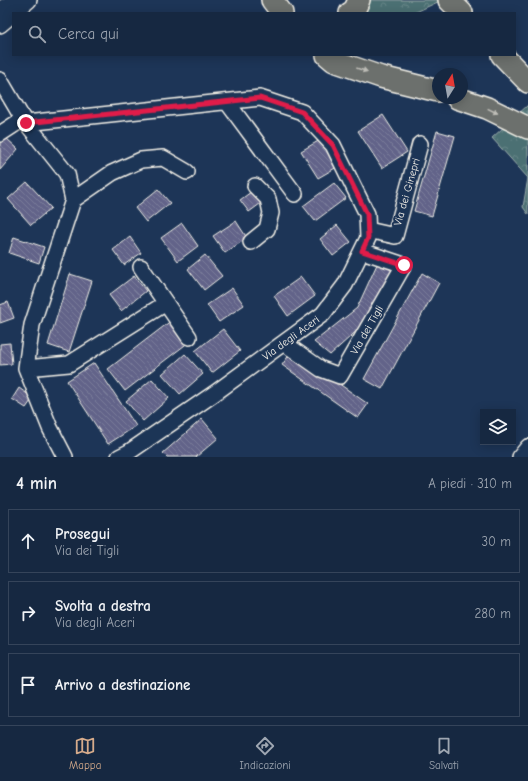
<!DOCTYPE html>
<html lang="it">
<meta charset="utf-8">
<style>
body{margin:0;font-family:"Comic Neue",sans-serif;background:#23344c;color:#f1f3f6}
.controls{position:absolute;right:12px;bottom:12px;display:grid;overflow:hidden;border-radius:0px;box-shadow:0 2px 10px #0003}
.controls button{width:36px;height:36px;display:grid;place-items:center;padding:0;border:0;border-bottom:1px solid #35445a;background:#162841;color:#f1f3f6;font:20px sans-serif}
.compass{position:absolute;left:432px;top:68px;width:36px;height:36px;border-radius:50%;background:#162841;box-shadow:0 2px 10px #0003;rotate:11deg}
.stop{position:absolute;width:12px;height:12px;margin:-9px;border:3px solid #e11d48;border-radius:50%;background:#fff}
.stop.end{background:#e11d48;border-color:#fff;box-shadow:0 1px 4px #0008}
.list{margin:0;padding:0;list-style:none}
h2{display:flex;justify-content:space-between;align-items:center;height:52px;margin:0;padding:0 16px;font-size:17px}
h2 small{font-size:13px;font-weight:400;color:#9ea6b1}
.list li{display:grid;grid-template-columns:26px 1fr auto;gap:12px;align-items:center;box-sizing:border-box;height:64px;margin:0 8px 8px;padding:0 8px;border:1px solid #35445a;border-radius:0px}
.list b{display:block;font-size:15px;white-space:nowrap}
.list p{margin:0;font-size:13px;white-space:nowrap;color:#9ea6b1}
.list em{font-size:13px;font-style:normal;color:#9ea6b1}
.icon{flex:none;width:22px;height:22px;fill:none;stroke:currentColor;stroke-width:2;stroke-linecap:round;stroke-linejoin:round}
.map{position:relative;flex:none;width:528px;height:457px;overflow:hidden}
.search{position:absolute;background:#162841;box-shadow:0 2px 10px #0003;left:12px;right:12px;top:12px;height:44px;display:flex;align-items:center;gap:10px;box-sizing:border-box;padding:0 14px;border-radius:0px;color:#9ea6b1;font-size:15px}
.sheet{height:268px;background:#162841}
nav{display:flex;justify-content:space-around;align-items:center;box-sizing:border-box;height:56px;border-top:1px solid #35445a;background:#162841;font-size:11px;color:#9ea6b1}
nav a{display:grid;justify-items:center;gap:2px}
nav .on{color:#d6ab8b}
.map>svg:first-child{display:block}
.forest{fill:url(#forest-crowns);stroke:#a0b0ae}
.building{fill:url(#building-back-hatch);stroke:#f4f1e8}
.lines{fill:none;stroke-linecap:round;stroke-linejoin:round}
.minor-casing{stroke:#f4f1e8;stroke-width:18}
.highway-casing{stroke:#f4f1e8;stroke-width:24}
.minor{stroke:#1d3557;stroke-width:15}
.highway{stroke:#6c706d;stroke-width:21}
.oneway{fill:#bebdb7}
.route{stroke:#e11d48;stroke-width:5}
.labels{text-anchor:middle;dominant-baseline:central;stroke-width:4;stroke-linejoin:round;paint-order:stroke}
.street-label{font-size:11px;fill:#f4f1e8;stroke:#1d3557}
</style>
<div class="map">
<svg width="528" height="457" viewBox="0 0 528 457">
<defs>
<pattern id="forest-crowns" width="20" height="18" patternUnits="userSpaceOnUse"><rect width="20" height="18" fill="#4c7073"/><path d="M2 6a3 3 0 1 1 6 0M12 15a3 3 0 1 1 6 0" fill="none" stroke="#668587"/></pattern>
<pattern id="building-back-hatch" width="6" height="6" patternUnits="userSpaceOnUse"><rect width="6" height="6" fill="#626489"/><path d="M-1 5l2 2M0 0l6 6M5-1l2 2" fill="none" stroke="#797b9a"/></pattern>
</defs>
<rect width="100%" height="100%" fill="#1d3557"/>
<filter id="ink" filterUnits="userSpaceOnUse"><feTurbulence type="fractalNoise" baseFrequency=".025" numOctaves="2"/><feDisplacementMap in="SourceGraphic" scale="8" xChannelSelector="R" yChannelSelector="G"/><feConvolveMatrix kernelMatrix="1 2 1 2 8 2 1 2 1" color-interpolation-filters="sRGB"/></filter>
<g filter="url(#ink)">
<path class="forest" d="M367 0H442L414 13H365Z
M528 105V214L523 207 528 178 492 138Z"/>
<path class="building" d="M383 115 407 152 382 168 358 131Z
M437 131 455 136 432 216 414 211Z
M5 137 18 149 0 170V143Z
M320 140 337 167 318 178 301 151Z
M27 182 51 208 31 225 8 199Z
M334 183 346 198 315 221 303 206Z
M158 189 170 203 146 222 135 208Z
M255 189 264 201 249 212 240 200Z
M236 221 247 238 225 253 213 236Z
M182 223 198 246 178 261 161 238Z
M337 225 351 242 333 256 320 239Z
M14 237 44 247 39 263 9 253Z
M130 237 141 253 124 265 113 250Z
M205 255 222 276 204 290 188 269Z
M378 262 395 270 371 318 330 355 314 342 357 308Z
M422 273 439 283 382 389 364 379Z
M70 274 92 281 69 352 48 345Z
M134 276 146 291 121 311 109 295Z
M301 277 315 296 288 316 274 296Z
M232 288 244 305 219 322 207 305Z
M8 302 14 318 0 323V305Z
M172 320 189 342 125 391 108 369Z
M223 329 240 351 212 373 195 351Z
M10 343 12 364 0 365V344Z
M292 351 368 404 358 418 282 365Z
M185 354 203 374 180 394 162 374Z
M94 363 136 426 108 444 67 381Z
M152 379 169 398 143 421 126 401Z
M19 388 33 398 26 408 12 399Z
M202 419 218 438 196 457H167L163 453Z"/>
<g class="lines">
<g class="minor-casing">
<path id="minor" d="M0 9 16 0
M14 13 29 0
M0 25 13 14
M0 80 23 119 67 174 73 200 32 325 26 368 50 428 65 457
M227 102 295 194
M26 123 260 98 302 112 333 145 367 214 368 238 345 285 323 314 215 393 129 452 119 457
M0 134 23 119
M73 200 112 173 141 160 163 158 187 172
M368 230 395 236 420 144
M251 242 267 229 271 213 268 199 255 186
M141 267 189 337
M284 343 321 369 340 376 404 265 362 251
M26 368 69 364 166 303
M520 457 528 447"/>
</g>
<g class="highway-casing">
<path id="highway" d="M272 0 282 13
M449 0 462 13
M350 13 354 11 359 0
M327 55 334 61 381 77 438 91
M502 55 528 82
M457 98 487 108 528 128"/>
</g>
<use href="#minor" class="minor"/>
<use href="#highway" class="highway"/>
</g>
<defs><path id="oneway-solid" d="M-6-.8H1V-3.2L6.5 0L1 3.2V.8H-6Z"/></defs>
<g class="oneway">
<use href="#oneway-solid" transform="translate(362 70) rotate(19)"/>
<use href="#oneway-solid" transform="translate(493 111) rotate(26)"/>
</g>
</g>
<g class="lines" filter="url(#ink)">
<path class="route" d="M26 123 260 98 302 112 333 145 367 214 368 238 362 251 404 265"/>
</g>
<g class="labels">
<g class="street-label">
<text transform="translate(407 192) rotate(-74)">Via dei Ginepri</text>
<text transform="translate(367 330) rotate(-60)">Via dei Tigli</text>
<text transform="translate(291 338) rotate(-36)">Via degli Aceri</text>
</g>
</g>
</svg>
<div class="controls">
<button><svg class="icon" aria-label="layers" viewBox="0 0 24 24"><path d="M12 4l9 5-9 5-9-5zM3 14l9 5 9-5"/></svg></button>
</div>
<svg class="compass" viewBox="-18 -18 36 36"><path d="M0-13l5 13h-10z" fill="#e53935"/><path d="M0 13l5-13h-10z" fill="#9ea6b1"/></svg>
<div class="stop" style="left:404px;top:265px"></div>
<div class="stop end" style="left:26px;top:123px"></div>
<div class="search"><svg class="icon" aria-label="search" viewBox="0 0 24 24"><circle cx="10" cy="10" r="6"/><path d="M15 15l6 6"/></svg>Cerca qui</div>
</div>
<section class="sheet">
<h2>4 min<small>A piedi · 310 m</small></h2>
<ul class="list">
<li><svg class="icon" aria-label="ahead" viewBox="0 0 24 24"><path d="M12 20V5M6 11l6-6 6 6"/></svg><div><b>Prosegui</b><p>Via dei Tigli</p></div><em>30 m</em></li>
<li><svg class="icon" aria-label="right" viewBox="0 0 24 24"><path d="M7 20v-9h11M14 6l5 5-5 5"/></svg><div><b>Svolta a destra</b><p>Via degli Aceri</p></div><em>280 m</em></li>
<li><svg class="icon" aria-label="arrive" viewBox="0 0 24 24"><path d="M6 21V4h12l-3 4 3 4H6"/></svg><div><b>Arrivo a destinazione</b></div></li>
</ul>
</section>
<nav>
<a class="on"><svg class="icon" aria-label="map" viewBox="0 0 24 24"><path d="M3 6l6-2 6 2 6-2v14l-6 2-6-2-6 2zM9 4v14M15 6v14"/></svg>Mappa</a>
<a><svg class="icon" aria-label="directions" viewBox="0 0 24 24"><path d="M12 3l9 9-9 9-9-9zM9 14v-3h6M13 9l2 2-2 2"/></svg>Indicazioni</a>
<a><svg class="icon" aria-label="saved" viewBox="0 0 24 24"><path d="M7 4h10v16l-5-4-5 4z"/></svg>Salvati</a>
</nav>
